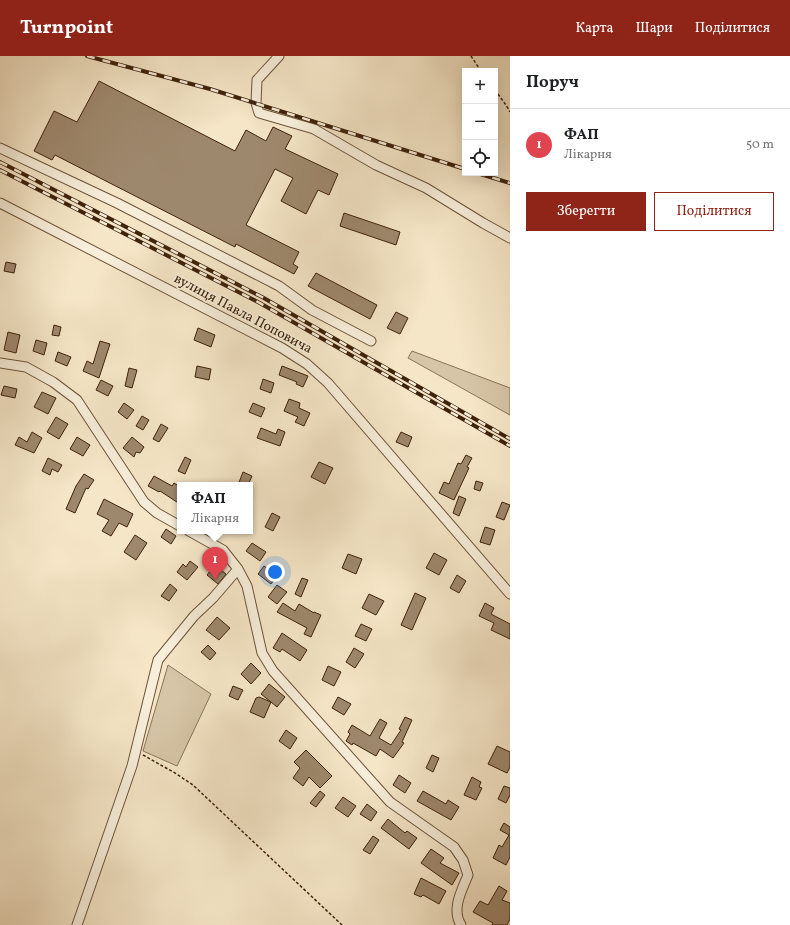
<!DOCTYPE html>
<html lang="uk">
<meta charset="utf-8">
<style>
body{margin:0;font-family:Vollkorn,serif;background:#f2f2f2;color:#202124}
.controls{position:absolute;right:12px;top:12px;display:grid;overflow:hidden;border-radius:0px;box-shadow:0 4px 16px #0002}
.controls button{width:36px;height:36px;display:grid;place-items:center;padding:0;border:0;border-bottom:1px solid #e0e0e0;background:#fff;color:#202124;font:20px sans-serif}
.you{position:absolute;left:275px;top:516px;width:14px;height:14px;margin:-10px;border:3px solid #fff;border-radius:50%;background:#1a73e8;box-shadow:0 0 0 6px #1a73e833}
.badge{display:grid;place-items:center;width:26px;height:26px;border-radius:50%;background:#8f2418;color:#fff;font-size:13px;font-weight:700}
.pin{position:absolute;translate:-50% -33px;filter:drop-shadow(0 1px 2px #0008)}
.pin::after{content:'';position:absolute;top:21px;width:14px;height:12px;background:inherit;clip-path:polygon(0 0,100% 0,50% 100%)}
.popup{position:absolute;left:177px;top:426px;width:76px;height:52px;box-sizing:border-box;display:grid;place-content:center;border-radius:0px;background:#fff;filter:drop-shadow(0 1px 3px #0005);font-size:13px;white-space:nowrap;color:#757577}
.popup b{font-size:15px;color:#202124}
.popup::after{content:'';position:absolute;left:50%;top:100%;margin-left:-8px;border:8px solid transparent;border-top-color:#fff}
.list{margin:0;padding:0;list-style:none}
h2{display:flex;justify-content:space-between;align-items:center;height:52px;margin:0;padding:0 16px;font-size:17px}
h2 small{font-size:13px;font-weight:400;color:#757577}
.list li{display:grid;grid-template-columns:26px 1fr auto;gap:12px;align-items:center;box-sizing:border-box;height:72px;padding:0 16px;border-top:1px solid #e0e0e0}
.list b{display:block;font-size:15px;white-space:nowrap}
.list p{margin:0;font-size:13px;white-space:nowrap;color:#757577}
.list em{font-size:13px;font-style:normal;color:#757577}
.actions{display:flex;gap:8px;padding:12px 16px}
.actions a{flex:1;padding:9px 0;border:1px solid #8f2418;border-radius:0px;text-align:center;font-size:14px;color:#8f2418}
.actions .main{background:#8f2418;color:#fff}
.icon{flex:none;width:22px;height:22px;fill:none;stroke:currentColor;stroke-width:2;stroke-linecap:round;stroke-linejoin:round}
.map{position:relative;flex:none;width:510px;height:869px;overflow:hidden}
header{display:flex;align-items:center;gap:24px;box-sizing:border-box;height:56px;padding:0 20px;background:#8f2418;color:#fff}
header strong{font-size:19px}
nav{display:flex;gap:22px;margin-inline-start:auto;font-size:14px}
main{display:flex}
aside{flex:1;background:#fff}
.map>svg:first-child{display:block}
.green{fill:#d6c5a7;stroke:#8a7459}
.building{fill:#9e886d;stroke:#3f220b}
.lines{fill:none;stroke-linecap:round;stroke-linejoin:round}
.minor-casing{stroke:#6c533a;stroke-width:11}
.path{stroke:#3f220b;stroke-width:1.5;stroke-dasharray:3 2;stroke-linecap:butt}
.minor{stroke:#f8efdb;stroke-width:9}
.rail-casing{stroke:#3f220b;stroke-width:4}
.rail{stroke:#f8efdb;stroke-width:2.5;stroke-dasharray:8;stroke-linecap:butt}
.labels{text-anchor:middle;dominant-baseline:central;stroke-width:3.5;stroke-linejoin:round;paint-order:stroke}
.street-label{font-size:14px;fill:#3f220b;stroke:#f8efdb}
</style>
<header>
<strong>Turnpoint</strong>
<nav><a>Карта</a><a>Шари</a><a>Поділитися</a></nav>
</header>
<main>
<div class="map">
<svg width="510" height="869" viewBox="0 0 510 869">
<rect width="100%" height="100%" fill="#f5e6c7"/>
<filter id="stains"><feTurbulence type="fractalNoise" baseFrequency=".005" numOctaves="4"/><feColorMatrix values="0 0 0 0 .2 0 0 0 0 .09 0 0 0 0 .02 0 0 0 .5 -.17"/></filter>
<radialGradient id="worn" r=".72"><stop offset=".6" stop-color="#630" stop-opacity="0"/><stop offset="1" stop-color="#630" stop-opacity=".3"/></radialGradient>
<path class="green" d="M412 295 510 332V359L408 302Z
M168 609 211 638 177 710 143 695Z"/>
<path class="building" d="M99 25 235 95 246 74 266 85 273 71 292 80 285 93 338 118 329 139 318 134 306 158 281 145 293 122 275 113 246 169 299 196 293 208 298 211 294 218 236 188 235 191 55 99 52 104 34 95 54 55 77 66Z
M344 157 400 176 396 189 340 170Z
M6 206 16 208 14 217 4 215Z
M316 217 377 249 370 263 308 230Z
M396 256 408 262 400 278 387 272Z
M54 269 61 271 59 280 52 279Z
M198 272 215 279 211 291 194 284Z
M8 276 20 279 16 297 4 294Z
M36 284 47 287 44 299 33 295Z
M100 285 110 288 99 322 83 315 87 305 93 308Z
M58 296 71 301 67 310 55 305Z
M197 310 211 313 209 324 195 321Z
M282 310 308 320 303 331 296 328 297 326 279 319Z
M129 312 137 314 132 332 125 330Z
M263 323 274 327 271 337 260 333Z
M101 324 113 330 108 340 96 334Z
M4 330 17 333 15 342 1 339Z
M42 336 56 342 48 358 34 351Z
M289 343 300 347 299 352 310 357 304 370 295 366 298 361 284 355Z
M124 347 134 354 127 363 118 356Z
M253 347 265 352 261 361 249 356Z
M142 360 149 364 143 374 136 370Z
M56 361 68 368 59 383 47 376Z
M161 368 168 372 159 386 153 383Z
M261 372 276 378 278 373 285 376 280 390 257 382Z
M32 376 42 382 34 397 15 389 19 381 27 386Z
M401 376 412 381 408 391 396 386Z
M77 381 90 389 83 400 70 393Z
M132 381 144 391 140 397 136 396 134 401 123 392Z
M466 399 472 402 467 411 469 412 454 444 439 437 444 426 449 428 458 407 461 408Z
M185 401 191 404 185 418 178 415Z
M48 402 62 409 58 416 52 413 50 419 42 415Z
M319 406 333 412 325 428 311 421Z
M243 416 252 420 248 429H238Z
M84 418 94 424 88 433 86 432 75 457 66 453 76 430Z
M154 420 172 430 174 427 180 431V448L160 435 159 436 148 430Z
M476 425 483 427 480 435 474 433Z
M459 440 466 443 459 460 453 457Z
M104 443 133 458 127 471 119 467 111 480 102 475 109 464 97 458Z
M502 446 510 449 504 464 496 461Z
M272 457 280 461 273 475 265 471Z
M485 471 495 474 490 489 480 486Z
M166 473 176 480 171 488 161 481Z
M135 479 147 487 136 504 124 496Z
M252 487 266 496 260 505 246 495Z
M434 497 447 504 439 519 426 512Z
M348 498 362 503 356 518 342 512Z
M190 505 198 511 187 524 177 516 183 508 186 511Z
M215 509 226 518 218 528 207 519Z
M264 510 277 520 271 528 258 518Z
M457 519 466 525 459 537 450 532Z
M302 522 308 524 301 541 295 538Z
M170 528 177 534 169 545 161 540Z
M277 529 287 536 277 548 268 541Z
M415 537 426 542 412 574 401 569Z
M369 538 384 545 376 559 362 552Z
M283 547 295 555 299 548 314 557V556L321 559 311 581 304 578 307 572 277 556Z
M485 547 494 552 491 558 510 568V583L491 574 494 567 479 560Z
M217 561 230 572 219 584 206 574Z
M361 568 372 573 366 585 355 580Z
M282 577 307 594 300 605 282 593 280 596 273 592Z
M208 589 216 597 210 604 201 596Z
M354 592 364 598 355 612 346 606Z
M251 607 261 617 251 628 241 618Z
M328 610 341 616 334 630 322 624Z
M269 628 285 641 277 651 271 646 264 662 250 656 256 642 259 641 271 646 261 638Z
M233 630 243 634 238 644 229 640Z
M338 641 351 648 344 659 332 652Z
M405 661 412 664 402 686 404 687 393 702 380 693 376 700 353 687 352 689 346 685 350 678 348 676 352 669 370 680 380 663 387 667 379 682 391 689 401 674 399 673Z
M286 674 297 682 290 693 279 685Z
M497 690 510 696V711L507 717 488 708Z
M306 694 332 720 320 732 309 721 303 730 293 722 300 712 294 706Z
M432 699 439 702 433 716 426 712Z
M399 719 411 727 405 737 393 729Z
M472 721 481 726 479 731 482 732 476 744 464 739Z
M504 730 510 732V739L506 747 498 743Z
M320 735 325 739 316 751 310 747Z
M423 735 446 748 448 744 459 751 451 764 417 745Z
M343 741 356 750 348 761 335 752Z
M367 748 377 756 371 765 360 758Z
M388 763 405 777 407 775 417 782 409 793 381 772Z
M504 767 510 771V801L506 809 493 802 499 789 502 791 509 779 500 774Z
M373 780 379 784 370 798 363 794Z
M431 793 444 802 440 807 459 817 452 829 421 807Z
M421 822 446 835 439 848 423 839 421 841 414 838Z
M499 830 507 835 502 844 510 847V863L507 869H492L493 867 473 856 480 845 488 849Z"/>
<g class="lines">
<g class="minor-casing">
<path id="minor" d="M279 0 257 24 256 47 259 57 314 73 376 109 426 132 483 167 510 182
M0 92 117 147 279 230 312 254 371 285
M0 147 282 292 307 308 328 327 510 538
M0 307 26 311 53 326 77 344 144 446 157 457 180 470
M189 475 223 494 238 513 247 530 262 597 273 615 390 746 454 791 463 804 468 819C462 834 451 853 461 869
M77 869 132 710 158 604 194 560 213 542 238 513"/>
</g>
<path class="path" d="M471 0 481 15
M495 34 506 49 510 56
M143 699 175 717 193 729 342 869"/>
<use href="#minor" class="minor"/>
<g class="rail-casing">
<path id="rail" d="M87 0 210 33 465 113
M0 106 262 241 510 383
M0 114 258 246 510 390
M477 117 510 127"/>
</g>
<use href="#rail" class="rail"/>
</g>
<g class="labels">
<g class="street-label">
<text transform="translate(243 258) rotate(28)">вулиця Павла Поповича</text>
</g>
</g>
<rect width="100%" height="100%" filter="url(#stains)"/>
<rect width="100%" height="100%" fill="url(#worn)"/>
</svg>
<div class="controls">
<button>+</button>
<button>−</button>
<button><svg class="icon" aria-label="locate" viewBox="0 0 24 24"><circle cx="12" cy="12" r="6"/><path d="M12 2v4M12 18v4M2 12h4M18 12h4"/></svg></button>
</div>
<div class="you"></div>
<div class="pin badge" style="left:215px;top:524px;background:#e0444e">1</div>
<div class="popup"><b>ФАП</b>Лікарня</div>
</div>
<aside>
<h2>Поруч<small></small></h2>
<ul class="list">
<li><span class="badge" style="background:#e0444e">1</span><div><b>ФАП</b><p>Лікарня</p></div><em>50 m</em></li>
</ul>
<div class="actions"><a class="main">Зберегти</a><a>Поділитися</a></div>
</aside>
</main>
